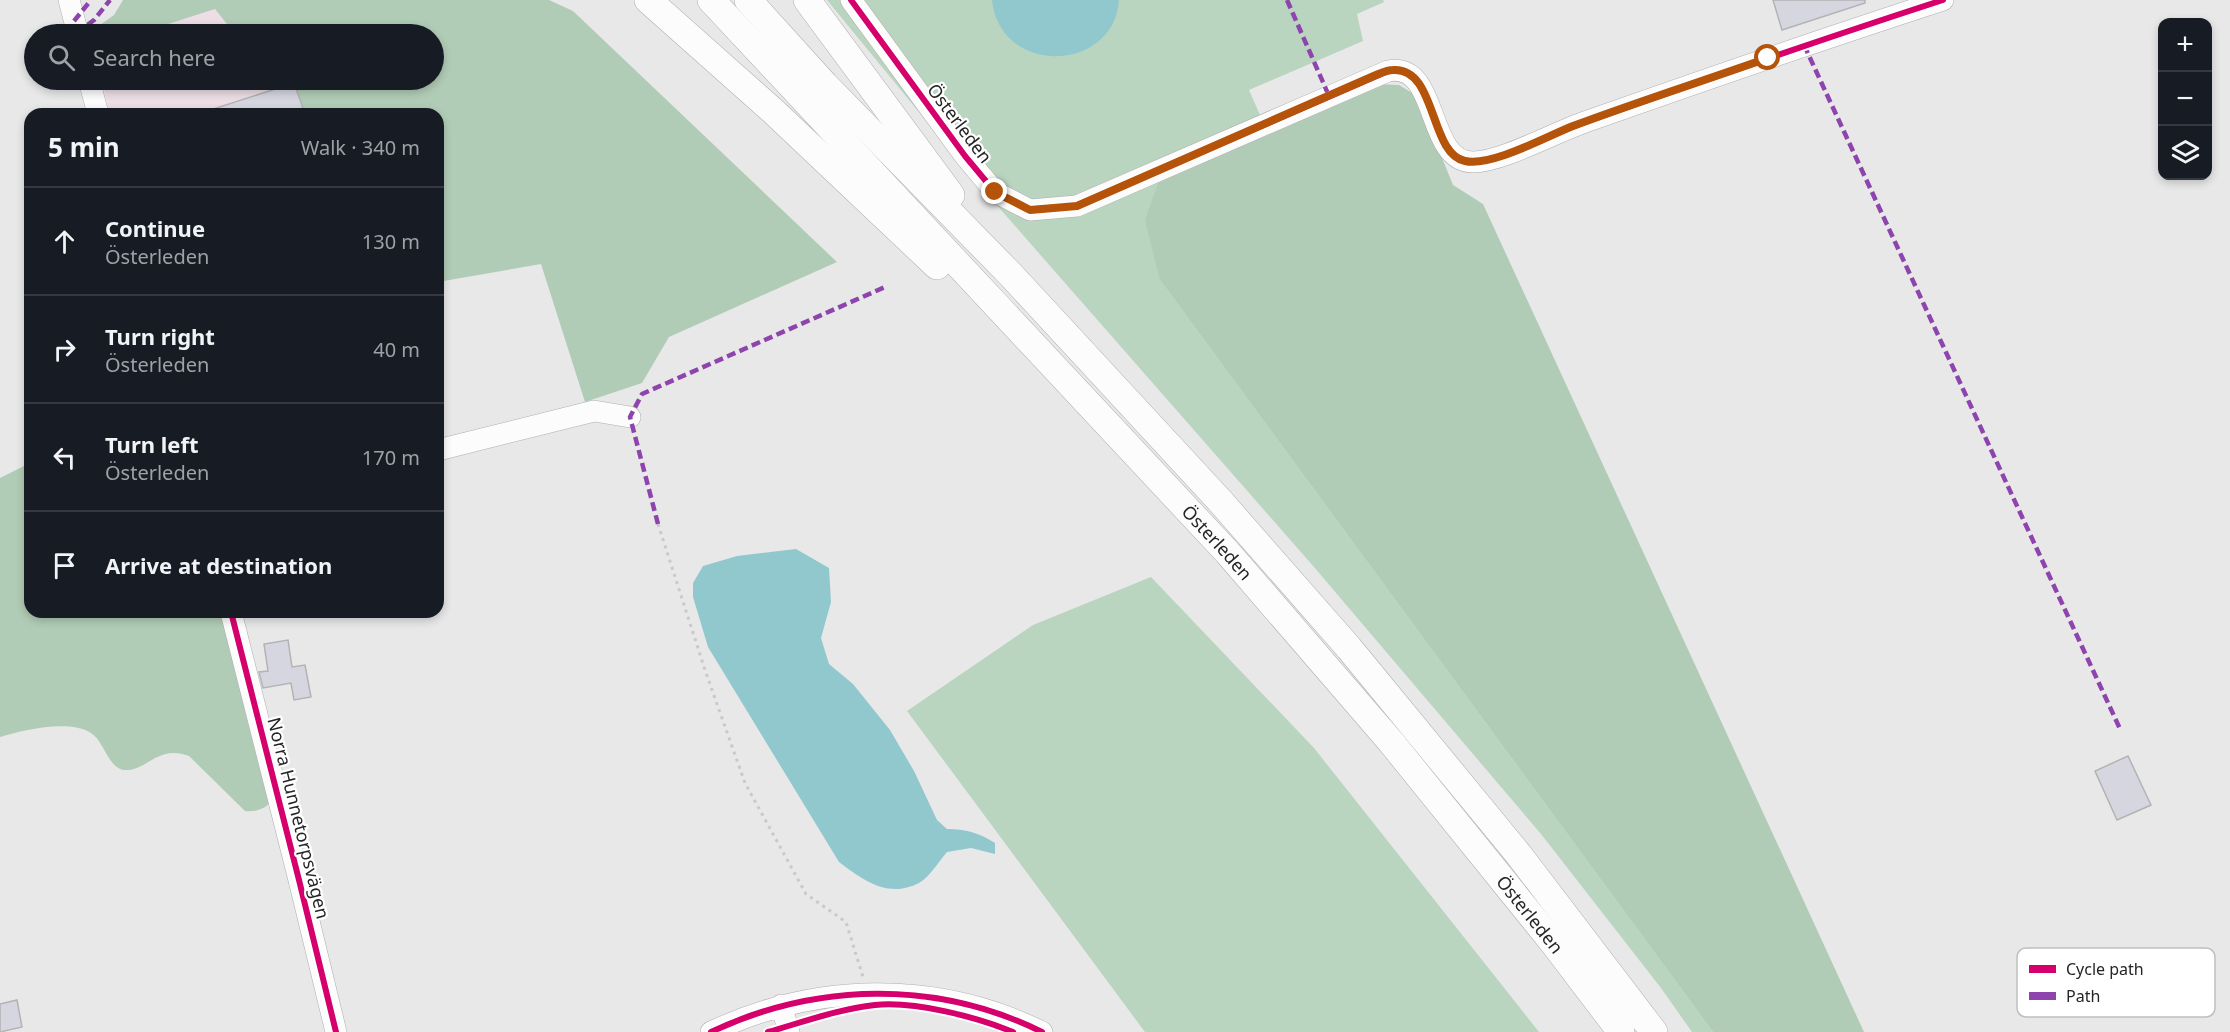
<!DOCTYPE html>
<meta charset="utf-8">
<style>
body{margin:0;font-family:"Noto Sans",sans-serif;background:#20242c;color:#f1f3f6}
.controls{position:absolute;right:18px;top:18px;display:grid;overflow:hidden;border-radius:12px;box-shadow:0 3px 9px #0003}
.controls button{width:54px;height:54px;display:grid;place-items:center;padding:0;border:0;border-bottom:2px solid #363941;background:#171b24;color:#f1f3f6;font:30px sans-serif}
.stop{position:absolute;width:18px;height:18px;margin:-14px;border:4px solid #b45309;border-radius:50%;background:#fff}
.stop.end{background:#b45309;border-color:#fff;box-shadow:0 2px 6px #0008}
.list{margin:0;padding:0;list-style:none}
h2{display:flex;justify-content:space-between;align-items:center;height:78px;margin:0;padding:0 24px;font-size:26px}
h2 small{font-size:20px;font-weight:400;color:#9ea1a6}
.list li{display:grid;grid-template-columns:39px 1fr auto;gap:18px;align-items:center;box-sizing:border-box;height:108px;padding:0 24px;border-top:2px solid #363941}
.list b{display:block;font-size:22px;white-space:nowrap}
.list p{margin:0;font-size:20px;white-space:nowrap;color:#9ea1a6}
.list em{font-size:20px;font-style:normal;color:#9ea1a6}
.icon{flex:none;width:33px;height:33px;fill:none;stroke:currentColor;stroke-width:2;stroke-linecap:round;stroke-linejoin:round}
.map{position:relative;flex:none;width:2230px;height:1032px;overflow:hidden}
.search{position:absolute;background:#171b24;box-shadow:0 3px 9px #0003;left:24px;top:24px;width:420px;height:66px;display:flex;align-items:center;gap:15px;box-sizing:border-box;padding:0 21px;border-radius:33px;color:#9ea1a6;font-size:22px}
.panel{position:absolute;background:#171b24;box-shadow:0 3px 9px #0003;left:24px;top:108px;width:420px;height:510px;border-radius:18px}
.map>svg:first-child{display:block}
.education{fill:#ecdee4}
.green{fill:#b9d4bf}
.forest{fill:#b1ccb6}
.water{fill:#91c8ce}
.building{fill:#d6d6e1;stroke:#b3b3b4;stroke-width:1.5}
.lines{fill:none;stroke-linecap:round;stroke-linejoin:round}
.minor-casing{stroke:#aeaeaf;stroke-width:22}
.major-casing{stroke:#aeaeaf;stroke-width:28}
.path{stroke:#c9c9ca;stroke-width:3;stroke-dasharray:3 4.5;stroke-linecap:butt}
.minor{stroke:#fcfcfc;stroke-width:21}
.major{stroke:#fcfcfc;stroke-width:27}
.quiet{stroke:#8e44ad;stroke-width:4.5;stroke-dasharray:9 4.5;stroke-linecap:butt}
.cycleway-casing{stroke:#fff;stroke-width:10}
.cycleway{stroke:#d6006c;stroke-width:6}
.route{stroke:#b45309;stroke-width:8}
.labels{text-anchor:middle;dominant-baseline:central;stroke-width:4.5;stroke-linejoin:round;paint-order:stroke}
.street-label{font-size:18px;fill:#252527;stroke:#fff}
.key{fill:#fff;stroke:#bebebe;stroke-width:1.5}
.key-label{font-size:16px;fill:#252527}
</style>
<div class="map">
<svg width="2230" height="1032" viewBox="0 0 2230 1032">
<rect width="100%" height="100%" fill="#e8e8e9"/>
<path class="education" d="M215 9 235 34H137Z
M103 80H270L298 114H110Z"/>
<path class="green" d="M827 0H1383L1384 2 1357 14 1363 41 1249 90 1267 131 1160 280 1713 1032H1692L1661 988 1541 834 1314 567 973 178Z
M1151 577 1314 748 1539 1032H1145L907 711 1033 625Z"/>
<path class="forest" d="M123 0H549L573 11 837 262 669 337 642 383 585 402 541 264 438 282V114H298L270 80H434V34H235L215 9 137 34H94L93 30 114 15Z
M1373 84 1399 85 1417 96 1453 185 1483 204 1864 1032H1713L1160 280 1145 220 1160 178Z
M30 463V612H222L270 802C265 810 253 812 245 811L189 756C157 744 147 772 124 770 108 768 104 741 91 733 69 719 23 730 0 737V478Z"/>
<path class="water" d="M992 0H1119C1114 73 1000 77 992 0Z
M796 549 829 568 831 602 821 638 829 664 853 684 890 730 914 771 937 820 947 829C966 829 979 833 995 843V854L971 848 947 852C939 861 929 878 919 883 888 899 863 880 839 862L708 647 693 597V583L703 566 737 556Z"/>
<path class="building" d="M1773 0H1865V3L1782 30Z
M294 83 305 114H207V111Z
M288 640 292 667 305 665 311 697 294 700 291 683 263 688 259 672 268 671 264 644Z
M2128 756 2151 805 2117 820 2095 771Z
M17 1000 22 1027 0 1032V1004Z"/>
<g class="lines">
<g class="minor-casing">
<path id="minor" d="M69 0 78 34
M851 0 965 156 995 192 1030 210 1077 206 1388 71C1440 61 1425 162 1473 162 1501 162 1556 132 1585 122 1704 80 1823 39 1943 0
M89 80 98 114
M438 450 594 411 630 417
M231 612 299 880 336 1032
M781 1005 789 1032
M711 1032C817 982 937 980 1042 1032"/>
</g>
<g class="major-casing">
<g id="major">
<path d="M648 0 773 111 937 266"/>
<path id="s1" d="M711 0 1228 553 1391 742 1555 945 1621 1032"/>
<path d="M748 0 825 85 1011 275 1221 502 1349 648 1519 855 1654 1032"/>
<path d="M807 0 951 195"/>
</g>
</g>
<path class="path" d="M658 524 706 673 745 783 806 894 846 922 863 977"/>
<use href="#minor" class="minor"/>
<use href="#major" class="major"/>
<path class="quiet" d="M1287 0 1329 96
M74 21 91 0
M77 33 94 20 110 0
M1804 45 2121 731
M658 524 630 417 642 394 885 287"/>
<g class="cycleway-casing">
<path id="cycleway" d="M851 0 965 156 995 192 1030 210 1077 206 1388 71C1440 61 1425 162 1473 162 1501 162 1556 132 1585 122 1704 80 1823 39 1943 0
M231 612 299 880 336 1032
M711 1032C817 982 937 980 1042 1032
M768 1032C803 1022 839 1009 875 1005 915 1001 977 1017 1013 1032"/>
</g>
<use href="#cycleway" class="cycleway"/>
</g>
<g class="lines">
<path class="route" d="M995 192 1030 210 1077 206 1376 75C1381 73 1387 70 1393 70 1437 67 1429 154 1465 161 1492 167 1547 136 1573 126 1637 102 1703 81 1768 58"/>
</g>
<g class="labels">
<g class="street-label">
<text transform="translate(960 123) rotate(53)">Österleden</text>
<text stroke="none"><textPath href="#s1" startOffset="742">Österleden</textPath></text>
<text transform="translate(299 818) rotate(76)">Norra Hunnetorpsvägen</text>
<text stroke="none"><textPath href="#s1" startOffset="1228">Österleden</textPath></text>
</g>
</g>
<rect x="2017" y="948" width="198" height="69" rx="9" class="key"/>
<rect x="2029" y="965" width="27" height="8" fill="#d6006c"/>
<rect x="2029" y="992" width="27" height="8" fill="#8e44ad"/>
<g class="key-label">
<text x="2066" y="975">Cycle path</text>
<text x="2066" y="1002">Path</text>
</g>
</svg>
<div class="controls">
<button>+</button>
<button>−</button>
<button><svg class="icon" aria-label="layers" viewBox="0 0 24 24"><path d="M12 4l9 5-9 5-9-5zM3 14l9 5 9-5"/></svg></button>
</div>
<div class="stop" style="left:1768px;top:58px"></div>
<div class="stop end" style="left:995px;top:192px"></div>
<div class="search"><svg class="icon" aria-label="search" viewBox="0 0 24 24"><circle cx="10" cy="10" r="6"/><path d="M15 15l6 6"/></svg>Search here</div>
<section class="panel">
<h2>5 min<small>Walk · 340 m</small></h2>
<ul class="list">
<li><svg class="icon" aria-label="ahead" viewBox="0 0 24 24"><path d="M12 20V5M6 11l6-6 6 6"/></svg><div><b>Continue</b><p>Österleden</p></div><em>130 m</em></li>
<li><svg class="icon" aria-label="right" viewBox="0 0 24 24"><path d="M7 20v-9h11M14 6l5 5-5 5"/></svg><div><b>Turn right</b><p>Österleden</p></div><em>40 m</em></li>
<li><svg class="icon" aria-label="left" viewBox="0 0 24 24"><path d="M17 20v-9H6M10 6l-5 5 5 5"/></svg><div><b>Turn left</b><p>Österleden</p></div><em>170 m</em></li>
<li><svg class="icon" aria-label="arrive" viewBox="0 0 24 24"><path d="M6 21V4h12l-3 4 3 4H6"/></svg><div><b>Arrive at destination</b></div></li>
</ul>
</section>
</div>
